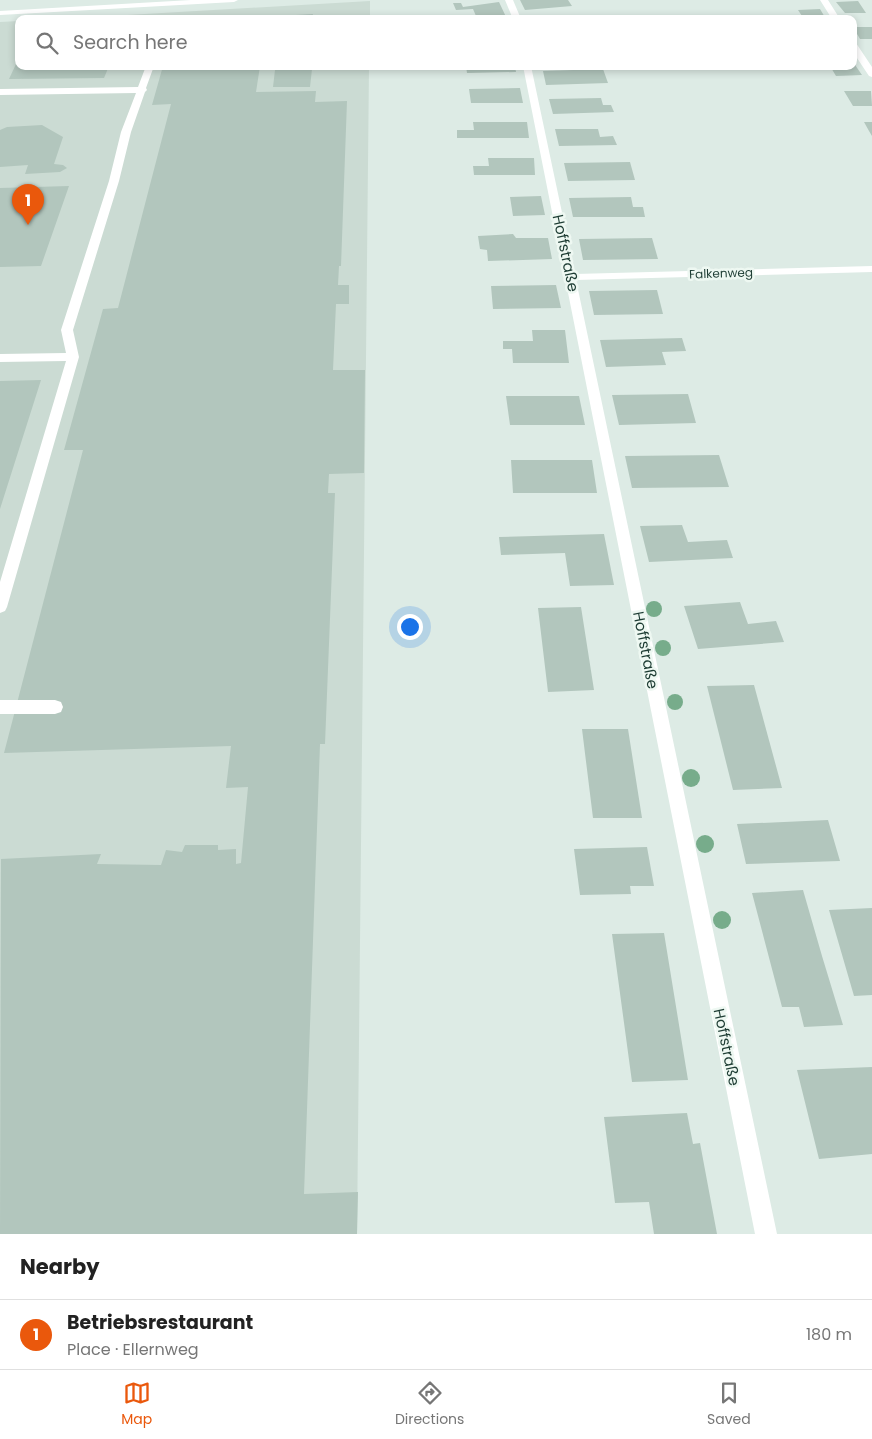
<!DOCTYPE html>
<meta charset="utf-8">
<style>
body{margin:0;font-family:Poppins,sans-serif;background:#f2f2f2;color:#222}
.you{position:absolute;left:409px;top:626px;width:18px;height:18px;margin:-12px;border:4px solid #fff;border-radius:50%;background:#1a73e8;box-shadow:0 0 0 8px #1a73e833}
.badge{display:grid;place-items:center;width:32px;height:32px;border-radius:50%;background:#ea580c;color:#fff;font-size:16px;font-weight:700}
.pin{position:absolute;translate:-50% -41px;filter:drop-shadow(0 1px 2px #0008)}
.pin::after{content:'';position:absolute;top:26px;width:18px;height:15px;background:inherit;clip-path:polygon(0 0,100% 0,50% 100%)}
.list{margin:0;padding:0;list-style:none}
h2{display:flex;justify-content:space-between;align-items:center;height:65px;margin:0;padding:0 20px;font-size:21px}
h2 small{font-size:16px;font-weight:400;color:#767676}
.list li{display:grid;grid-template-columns:32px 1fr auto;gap:15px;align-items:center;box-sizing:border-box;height:70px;padding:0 20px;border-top:1px solid #e0e0e0}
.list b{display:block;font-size:19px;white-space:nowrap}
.list p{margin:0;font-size:16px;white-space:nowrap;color:#767676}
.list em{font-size:16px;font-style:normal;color:#767676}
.icon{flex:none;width:28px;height:28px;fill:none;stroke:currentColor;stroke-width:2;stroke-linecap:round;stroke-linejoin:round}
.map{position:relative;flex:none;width:872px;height:1234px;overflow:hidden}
.search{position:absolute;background:#fff;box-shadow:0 2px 8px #0003;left:15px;right:15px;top:15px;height:55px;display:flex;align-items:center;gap:12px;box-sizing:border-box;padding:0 18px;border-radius:10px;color:#767676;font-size:19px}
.sheet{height:135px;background:#fff}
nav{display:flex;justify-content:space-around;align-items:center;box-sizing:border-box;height:70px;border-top:1px solid #e0e0e0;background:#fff;font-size:14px;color:#767676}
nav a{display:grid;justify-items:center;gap:2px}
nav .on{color:#ea580c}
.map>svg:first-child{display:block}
.built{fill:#cbdbd3}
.building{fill:#b2c6bd}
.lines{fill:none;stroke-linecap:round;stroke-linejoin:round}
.minor{fill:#fff;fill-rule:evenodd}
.tree{fill:#77ac8b}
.labels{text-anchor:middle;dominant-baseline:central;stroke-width:5;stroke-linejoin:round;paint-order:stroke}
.far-street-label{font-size:12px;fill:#1d3c33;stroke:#eef8f2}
.street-label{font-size:15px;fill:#1d3c33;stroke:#eef8f2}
</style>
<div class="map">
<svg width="872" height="1234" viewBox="0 0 872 1234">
<rect width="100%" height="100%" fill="#ddebe5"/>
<path class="built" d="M370 1V19H59Z
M19 21V66H369L357 1234H0V22Z"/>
<path class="building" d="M520 0H568L572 6 525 10Z
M858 1 866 13H845L836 2Z
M499 2 507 19H485L483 15 476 16 473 9 456 10 453 3H461L463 7Z
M820 9 826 19H804L798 10Z
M313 14 312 19H296V15Z
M853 27H872V39H860Z
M17 62H19V66H109L104 78 9 79Z
M853 62 862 75 836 76 830 66H853Z
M163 66H260L256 92 316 91 315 102 347 101 341 266H339L338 285H349V304H336L333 370H365L364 473 329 474 328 493H335L325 744H320L304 1194 358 1192 357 1234H0L1 859 101 854 97 864 161 865 166 850 182 852 185 845H218V850L236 849V864L241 863 248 787 226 788 231 746 4 753 83 450H64L103 309 118 308 171 104 152 105Z
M466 66H515L516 72 467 73Z
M312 69 310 87H273L275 70Z
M603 69 608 83 546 85 543 71Z
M520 88 523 103H471L469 89Z
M844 91H871L872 106H853Z
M601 98 603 105H611L614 112 553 114 549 99Z
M473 122H527L529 138H457V130H474Z
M864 122H872V136L869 131Z
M42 125 63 137 54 164 63 165 67 168 60 172 25 174 28 165 0 167V130L7 127Z
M555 129H598L600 137 613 136 617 145 559 146Z
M488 158H534L535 175H474L473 166H489Z
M630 162 635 180 568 181 564 163Z
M69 186 41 266 0 267V188Z
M541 196 545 215 513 216 510 197Z
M631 197 633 207H643L645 217H573L569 198Z
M513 234 516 238H548L552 259 488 261 487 250 480 249 478 236Z
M652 238 658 259 583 260 579 239Z
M556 285 561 308 493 309 491 286Z
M657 290 663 314 594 315 589 291Z
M532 330H565L569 363H513L512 349H503V341H533Z
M682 338 686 351 662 352 666 365 606 367 600 340Z
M41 380 0 509V381Z
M688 394 696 423 619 425 612 395Z
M506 396H579L585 425H510Z
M719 455 729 487 632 488 625 456Z
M511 460H592L597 493H513Z
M682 525 688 542 727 540 733 558 649 562 640 526Z
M604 534 614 585 570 586 565 553 501 555 499 537Z
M740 602 748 624 776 621 784 642 698 649 684 606Z
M581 607 594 690 548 692 538 608Z
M754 685 782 788 733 790 707 686Z
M582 729H628L642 818H593Z
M828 820 840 861 746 864 737 824Z
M647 847 654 886H630L631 894 580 895 574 849Z
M803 890 822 956 843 1025 804 1027 799 1007H782L752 893Z
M872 908V995L854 996 829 910Z
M664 933 688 1080 632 1082 612 934Z
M872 1067V1154L819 1159 797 1070Z
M687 1113 693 1144 700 1143 717 1234H654L649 1202 615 1203 604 1117Z"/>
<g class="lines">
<path class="minor" d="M191 0H238L234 2 0 15V11Z
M505 0H513L521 19H513Z
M820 0H828L840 19H832Z
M853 43H856L872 67V77L869 76 853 52Z
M146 66H154L146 88 147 90 145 92 131 132 119 181 73 330 79 357 7 607 5 611 0 613V582L66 361 0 362V354L66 353 61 330 109 181 121 132 136 93 0 95V89L138 87Z
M523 66H531L575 274 872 266V272L576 280 777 1234H755Z
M0 700H55L61 702 63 707 61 712 55 714H0Z"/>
</g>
<g class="tree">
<circle cx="654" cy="609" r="8"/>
<circle cx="663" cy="648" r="8"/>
<circle cx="675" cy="702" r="8"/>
<circle cx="691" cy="778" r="9"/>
<circle cx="705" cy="844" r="9"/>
<circle cx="722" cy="920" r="9"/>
</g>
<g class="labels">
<g class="far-street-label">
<text transform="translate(721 273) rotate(-2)">Falkenweg</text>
</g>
<g class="street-label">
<text transform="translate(566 253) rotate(78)">Hoffstraße</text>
<text transform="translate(646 650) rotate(79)">Hoffstraße</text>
<text transform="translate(727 1047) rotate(78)">Hoffstraße</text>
</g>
</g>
</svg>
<div class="you"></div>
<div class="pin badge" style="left:28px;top:225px">1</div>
<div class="search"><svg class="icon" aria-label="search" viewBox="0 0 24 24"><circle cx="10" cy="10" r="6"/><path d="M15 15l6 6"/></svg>Search here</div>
</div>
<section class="sheet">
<h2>Nearby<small></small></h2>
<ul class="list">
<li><span class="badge">1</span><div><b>Betriebsrestaurant</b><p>Place · Ellernweg</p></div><em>180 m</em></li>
</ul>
</section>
<nav>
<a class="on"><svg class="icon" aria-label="map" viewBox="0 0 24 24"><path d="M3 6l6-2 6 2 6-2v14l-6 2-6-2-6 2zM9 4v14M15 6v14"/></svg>Map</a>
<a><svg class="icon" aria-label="directions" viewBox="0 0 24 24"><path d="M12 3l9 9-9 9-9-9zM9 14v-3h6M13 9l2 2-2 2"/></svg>Directions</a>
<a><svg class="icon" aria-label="saved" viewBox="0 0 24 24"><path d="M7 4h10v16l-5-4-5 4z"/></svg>Saved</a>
</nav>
